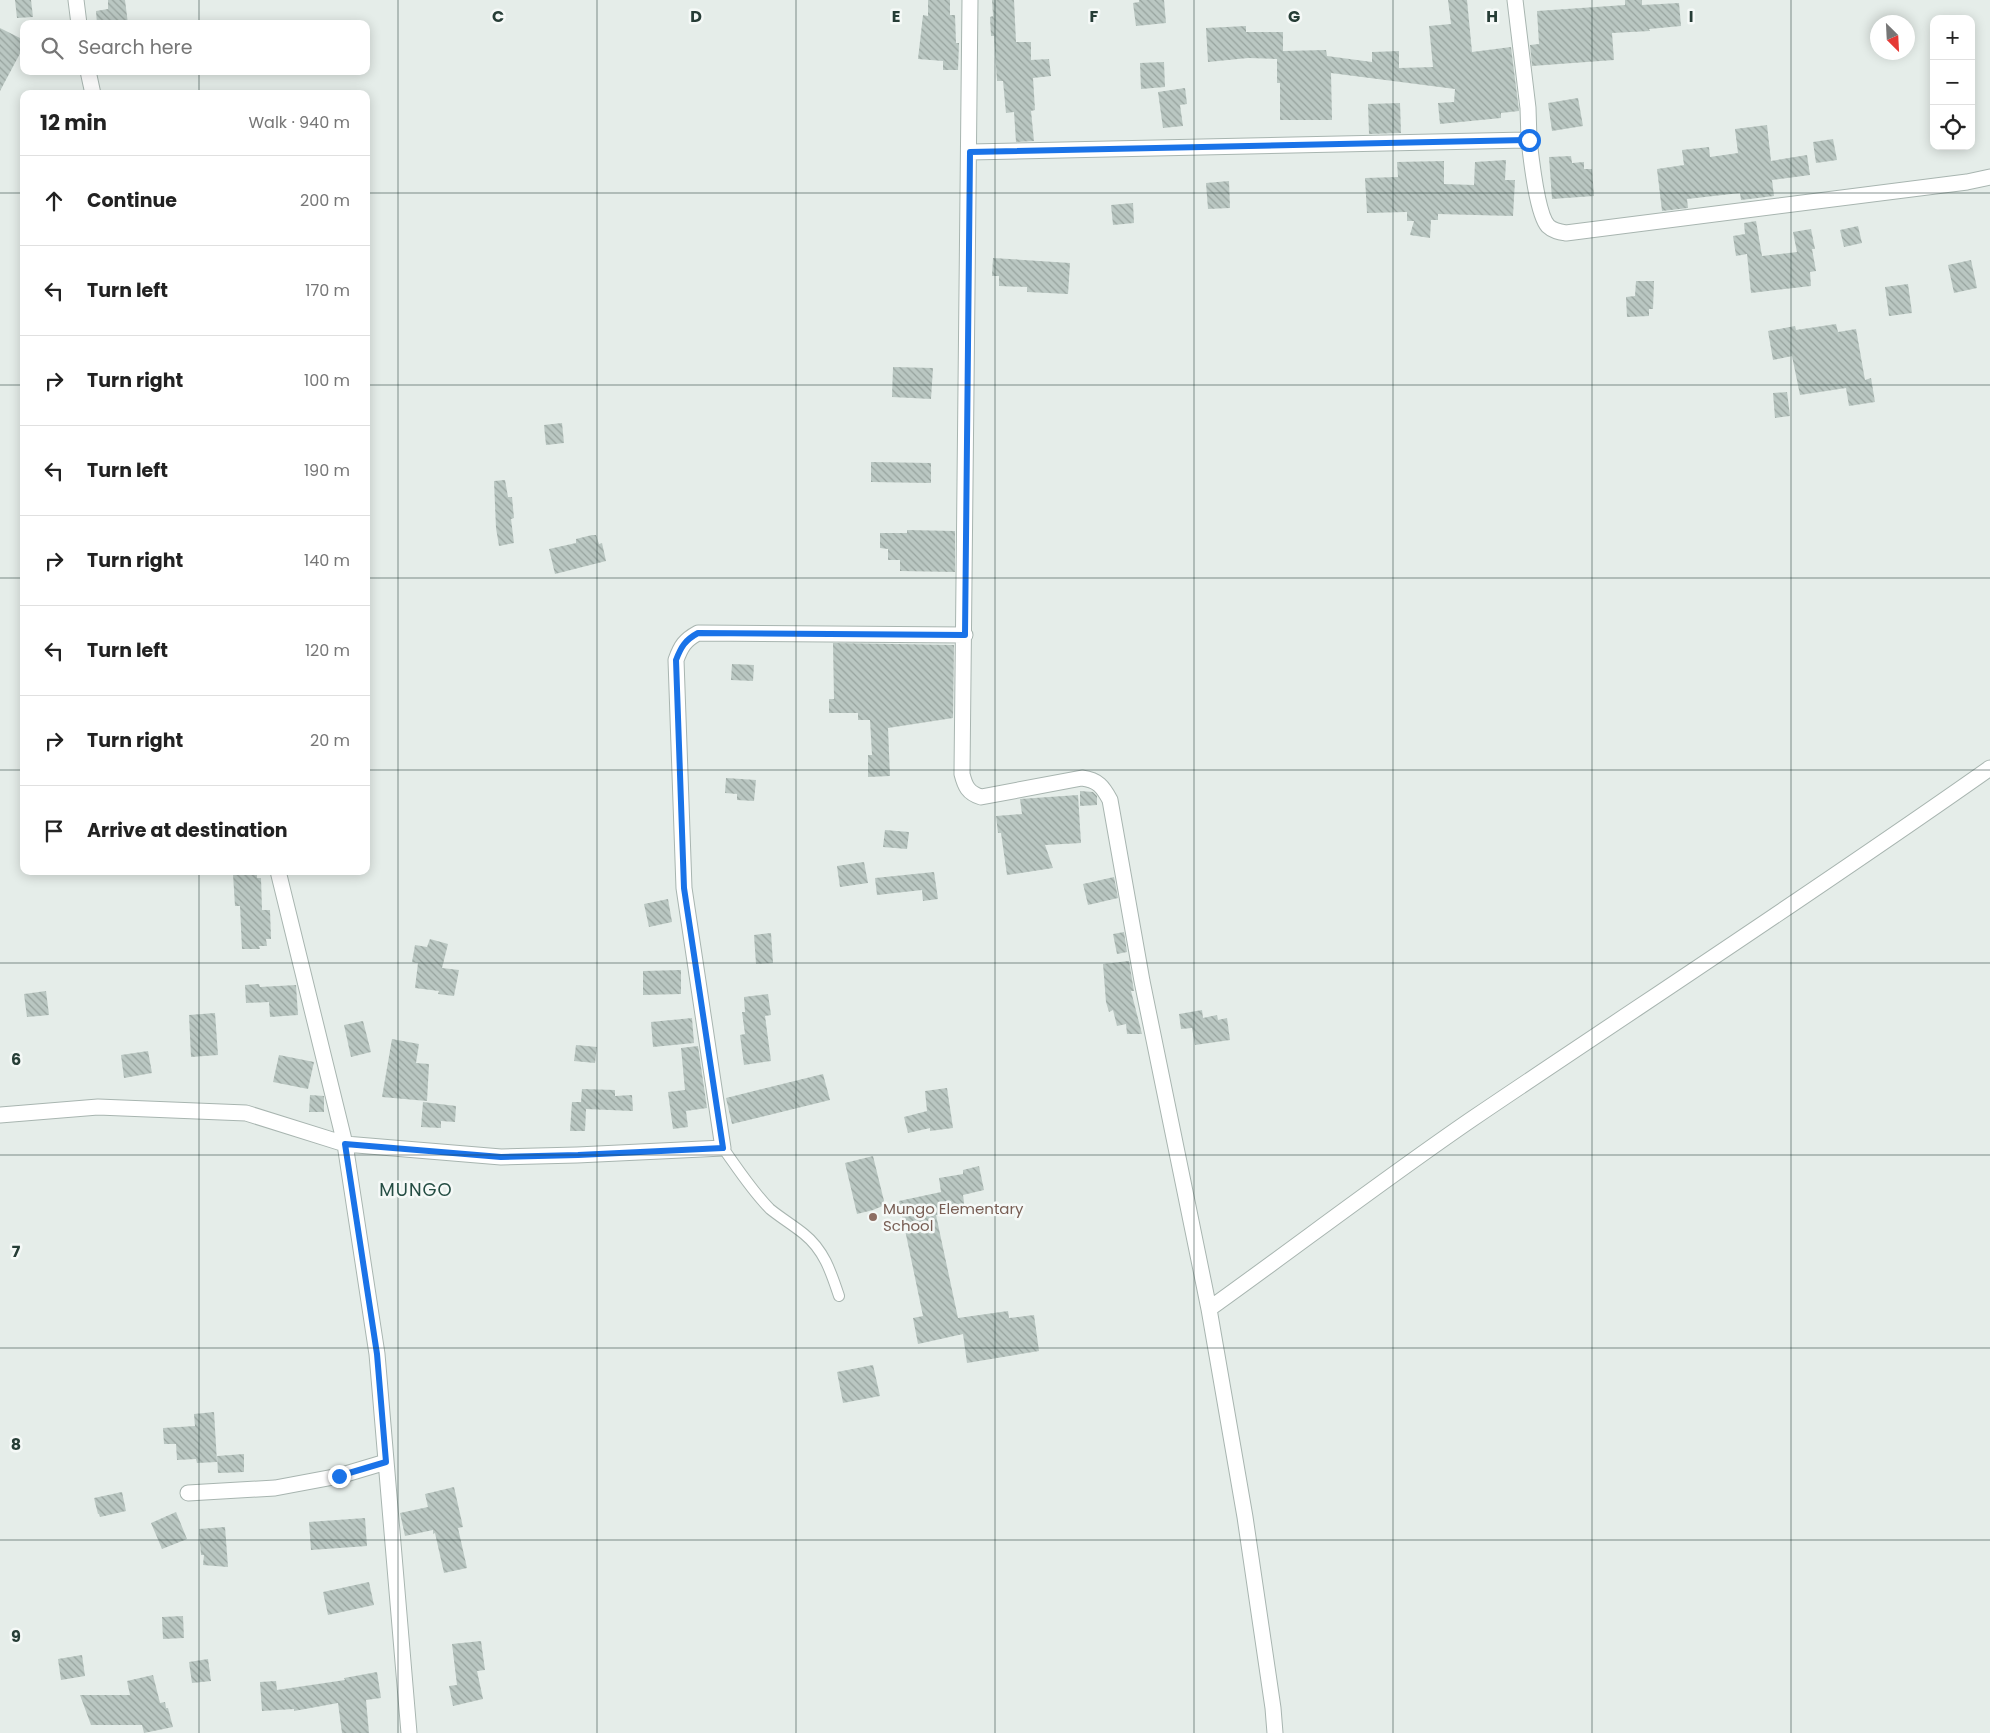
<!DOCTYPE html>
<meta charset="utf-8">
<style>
body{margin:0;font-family:Poppins,sans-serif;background:#f6f6f6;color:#222}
.controls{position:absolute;right:15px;top:15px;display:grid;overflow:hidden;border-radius:10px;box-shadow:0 2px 12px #0003}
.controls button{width:45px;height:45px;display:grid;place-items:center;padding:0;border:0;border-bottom:1px solid #e0e0e0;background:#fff;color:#222;font:25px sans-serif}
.compass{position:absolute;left:1870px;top:15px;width:45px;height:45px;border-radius:50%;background:#fff;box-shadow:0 2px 12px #0003;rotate:156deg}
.stop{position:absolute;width:15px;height:15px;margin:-11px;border:4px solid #1a73e8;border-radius:50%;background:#fff}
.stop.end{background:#1a73e8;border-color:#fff;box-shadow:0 1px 5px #0008}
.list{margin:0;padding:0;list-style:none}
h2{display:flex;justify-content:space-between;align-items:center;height:65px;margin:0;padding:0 20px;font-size:21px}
h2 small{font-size:16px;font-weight:400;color:#767676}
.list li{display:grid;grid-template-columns:32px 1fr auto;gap:15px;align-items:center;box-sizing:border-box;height:90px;padding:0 20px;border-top:1px solid #e0e0e0}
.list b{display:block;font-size:19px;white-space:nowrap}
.list em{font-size:16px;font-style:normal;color:#767676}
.icon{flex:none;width:28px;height:28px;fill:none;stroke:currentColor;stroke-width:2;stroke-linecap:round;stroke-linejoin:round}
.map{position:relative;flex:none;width:1990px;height:1733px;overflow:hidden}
.search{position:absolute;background:#fff;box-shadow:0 2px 12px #0003;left:20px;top:20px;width:350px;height:55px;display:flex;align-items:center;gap:12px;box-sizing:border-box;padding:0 18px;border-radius:10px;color:#767676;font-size:19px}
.panel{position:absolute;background:#fff;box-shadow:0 2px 12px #0003;left:20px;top:90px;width:350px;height:785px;border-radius:10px}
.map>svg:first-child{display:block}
.building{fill:url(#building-back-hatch)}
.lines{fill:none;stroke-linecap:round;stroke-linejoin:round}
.lane-casing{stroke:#a8b5b0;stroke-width:12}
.street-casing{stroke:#a8b5b0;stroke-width:17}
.lane{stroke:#fff;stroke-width:10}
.street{stroke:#fff;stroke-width:15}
.route{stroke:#1a73e8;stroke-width:6}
.grid{fill:none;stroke:#263d36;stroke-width:1;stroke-opacity:0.55}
.education-dot{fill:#8d6e63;stroke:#f5f9f7;stroke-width:2}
.labels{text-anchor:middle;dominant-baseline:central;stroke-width:5;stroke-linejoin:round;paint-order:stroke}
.education-label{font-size:15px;fill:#785e54;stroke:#f5f9f7;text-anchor:start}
.quarter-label{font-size:18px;letter-spacing:1px;fill:#244d43;stroke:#f5f9f7}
.grid-label{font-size:16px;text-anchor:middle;font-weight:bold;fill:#263d36;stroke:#f5f9f7;stroke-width:5;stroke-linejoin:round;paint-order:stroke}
</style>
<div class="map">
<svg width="1990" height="1733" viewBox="0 0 1990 1733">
<defs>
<pattern id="building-back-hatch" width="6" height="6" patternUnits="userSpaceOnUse" patternTransform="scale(1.25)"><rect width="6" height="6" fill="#bac7c2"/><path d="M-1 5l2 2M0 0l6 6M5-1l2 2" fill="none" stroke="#97a39e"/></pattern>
</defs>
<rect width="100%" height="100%" fill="#e5ede9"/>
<path class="building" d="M15 0H31L33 17 17 18Z
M108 0H125L128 24H97L96 11 108 9Z
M928 0H950V15H955L956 43H959L958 70H943V61L918 59 923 15 928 16Z
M992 0H1014L1016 42H1031V60L1049 59 1051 76 1033 78 1035 110 1031 111 1034 141 1016 142 1014 112 1006 113 1003 81H997L994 36H991L990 17 993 16Z
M1139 0H1164L1166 23 1136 26 1133 3 1139 2Z
M1448 0H1467L1472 52 1511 47 1519 111 1501 113V118L1440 124 1438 103 1454 102 1455 89 1331 73 1332 120H1280V83H1277V59L1248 58 1208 62 1206 28 1246 26V32H1283V51L1326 50 1327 56 1372 62V52L1399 51V68L1433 67 1429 26 1451 24Z
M1625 0H1642V5L1679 3 1681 26 1649 29 1650 31 1612 33 1614 60 1532 66 1530 45 1539 44 1537 11 1625 5Z
M0 28 24 40V46L0 91Z
M1164 62 1165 87 1141 89 1140 63Z
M1185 88 1187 104 1180 105 1183 126 1163 128 1158 92Z
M1578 98 1583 126 1552 131 1548 103Z
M1400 103 1401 133 1369 134 1368 104Z
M1767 125 1771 161 1807 155 1810 175 1772 180 1774 196 1741 200 1740 193 1687 199 1688 208 1662 211 1657 169 1684 165 1682 150 1709 147 1710 157 1738 153 1735 129Z
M1833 139 1837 160 1816 163 1813 142Z
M1571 156 1572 163 1584 162V169H1592L1594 196 1552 199 1549 157Z
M1506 160 1505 180H1515L1513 216 1438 214V220H1431L1430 238 1410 235 1414 221H1407V212L1367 213 1365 178 1398 177 1397 162 1444 161V184L1474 185 1475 162Z
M1229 181 1230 208 1208 209 1206 183Z
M1133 203 1134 223 1113 225 1111 205Z
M1756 221 1762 256 1797 252 1793 232 1811 229 1815 249H1812L1816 271 1810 272 1811 286 1751 293 1747 254 1736 256 1733 236 1745 234 1744 223Z
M1858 226 1862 243 1844 247 1840 230Z
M993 258 1070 263 1068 294 1027 292V287L999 286V276H992Z
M1971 260 1977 288 1954 293 1948 265Z
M1636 281H1654L1653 309H1649V316L1627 317 1626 297 1635 296Z
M1908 284 1912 313 1889 316 1885 287Z
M1836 324 1838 332 1856 329 1865 380 1871 378 1875 402 1849 406 1846 388 1800 395 1792 356 1773 360 1768 331 1795 326 1796 330Z
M893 367 933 368 931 399 892 397Z
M1787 392 1790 416 1775 418 1773 393Z
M562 423 564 443 546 445 544 425Z
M871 462 931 463V483L871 482Z
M505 480 508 497H512L514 518 511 519 514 543 499 546 496 528 494 481Z
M907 530 955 531V572L900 571V560H888V549L880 548V533H907Z
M592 535H596L599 544 602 543 606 561 555 574 549 549 576 543V539Z
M833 643 954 645 953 718 888 728 890 776 868 777V755H872L870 720H858V713H829V699H834Z
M732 664 754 665 753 681 731 680Z
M726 778 756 780 754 801 737 800V794L725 793Z
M1080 791 1093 792 1097 796V805L1080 806Z
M1078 795 1081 843 1045 845 1053 868 1007 875 1001 833H998L996 816 1022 814 1020 799Z
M885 830 909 832 907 849 883 847Z
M864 862 868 883 840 887 837 866Z
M934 872 938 899 923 901 922 890 877 895 875 878Z
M253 873V875H257V878H261L262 910H270L271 939H266L267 946H259L260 949H242L240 906H235L233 874Z
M1114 877 1118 898 1088 905 1083 884Z
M668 899 672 922 649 927 644 904Z
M1124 932 1127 952 1117 954 1113 934Z
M771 933 773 963 756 964 754 935Z
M430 939 448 944 442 968 459 970 454 996 438 994 439 991 415 988 418 963 412 962 415 945 427 947Z
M1129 961 1134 991H1131L1142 1034H1127L1126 1024 1117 1026 1113 1010 1109 1012 1106 1002 1103 964Z
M681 970V994L643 995V971Z
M259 984 260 987 296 985 298 1015 270 1017 269 1002 246 1003 245 985Z
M46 991 49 1015 27 1017 24 994Z
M768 994 771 1015 765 1016 771 1061 744 1065 740 1035 745 1034 742 1012H745L744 997Z
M1202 1010 1203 1018 1217 1015 1218 1020 1227 1018 1230 1040 1195 1045 1192 1028 1181 1029 1179 1014Z
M215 1013 218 1055 191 1057 189 1015Z
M692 1018 694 1043 653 1047 651 1022Z
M363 1021 371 1052 351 1057 344 1025Z
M392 1039 419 1044 416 1063 429 1064 427 1101 382 1097Z
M576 1045 597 1047 595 1063 574 1061Z
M698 1046 707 1108 686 1111 688 1127 673 1129 668 1092 685 1090 681 1048Z
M148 1051 152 1073 124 1078 121 1055Z
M279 1055 314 1062 308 1089 273 1082Z
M823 1074 830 1100 732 1124 726 1098Z
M947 1088 953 1128 930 1131V1128L908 1133 904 1117 927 1111 925 1091Z
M582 1089 615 1090V1096L632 1095 633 1111 586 1109 585 1131H570L572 1102H581Z
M310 1095 324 1096V1112H309Z
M423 1102 456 1106 455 1122 441 1121V1128L421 1127Z
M873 1156 885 1205 873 1210 857 1214 845 1163Z
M979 1166 984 1190 963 1195 965 1210 936 1215 958 1318 1008 1311 1009 1318 1034 1315 1039 1351 967 1363 963 1334 918 1344 913 1318 923 1316 899 1201 941 1192 939 1178 963 1174V1170Z
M873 1365 880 1396 843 1403 837 1372Z
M214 1412 217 1462 197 1463 196 1459 177 1460 176 1444H164L163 1428 195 1426 194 1414Z
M244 1454V1472L218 1473 217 1456Z
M454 1487 463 1527 458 1528 467 1568 444 1573 435 1533 433 1534V1530L405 1536 400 1513 428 1507 425 1494Z
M122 1492 126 1511 100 1517 99 1514H98L94 1498Z
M176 1512 187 1539 162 1549 151 1523Z
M365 1518 367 1546 311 1550 309 1522Z
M225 1527 228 1567 203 1565 204 1555H201L199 1529Z
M369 1582 374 1605 328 1615 323 1592Z
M183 1616 184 1638 163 1639 162 1617Z
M481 1641 485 1670 477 1671 483 1699 453 1706 449 1686 457 1685 452 1644Z
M82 1655 85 1676 61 1680 58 1659Z
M208 1659 211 1681 192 1683 189 1662Z
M377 1672 381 1698 366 1700 369 1733H342L338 1703 294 1711V1709L262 1711 260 1682 276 1681 277 1690 345 1680 344 1678Z
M153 1675 160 1703 165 1702 166 1708H168L173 1727 144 1733 142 1725H91L80 1695H130L127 1681Z"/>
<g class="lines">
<g class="lane-casing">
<path id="lane" d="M723 1148C738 1169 752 1191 770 1209 781 1218 793 1225 804 1234 824 1250 831 1272 839 1296"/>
</g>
<g class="street-casing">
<path id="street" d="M76 0 79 24
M970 0 962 774C965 786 968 793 981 797L1082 778C1098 780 1103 787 1110 800L1142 981 1209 1309 1245 1517 1273 1708 1275 1733
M88 71 93 94
M1529 140C1531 157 1537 214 1548 226 1553 231 1560 232 1566 233L1967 182 1990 177
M970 152 1529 140 1528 108 1515 0
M278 871 345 1144 377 1354 409 1733
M0 1115 98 1107 246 1113 345 1144 501 1157 577 1155 723 1148 684 888 676 660C681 646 685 640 698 633L965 635
M1209 1309C1297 1246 1383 1180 1472 1119 1645 1002 1820 888 1990 768
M188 1493 275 1488 339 1476 386 1462"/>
</g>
<use href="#lane" class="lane"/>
<use href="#street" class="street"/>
</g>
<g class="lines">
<path class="route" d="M339 1476 386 1462 377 1354 345 1144 501 1157 578 1155 723 1148 684 888 676 660C681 647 685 640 698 633L965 635 970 152 1529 140"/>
</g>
<path class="grid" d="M199 0V24M398 0V1733M597 0V1733M796 0V1733M995 0V1733M1194 0V1733M1393 0V1733M1592 0V1733M1791 0V1733M199 71V94M0 193H24M366 193H1990M0 385H24M366 385H1990M0 578H24M366 578H1990M0 770H24M366 770H1990M199 871V1733M0 963H1990M0 1155H1990M0 1348H1990M0 1540H1990"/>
<circle class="education-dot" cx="873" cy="1217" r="5"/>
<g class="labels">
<g class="education-label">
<text x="883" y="1208">Mungo Elementary<tspan x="883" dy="17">School</tspan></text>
</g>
<g class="quarter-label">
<text x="416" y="1189">MUNGO</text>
</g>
</g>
<g class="grid-label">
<text x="498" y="22">C</text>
<text x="696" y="22">D</text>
<text x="896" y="22">E</text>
<text x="1094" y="22">F</text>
<text x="1294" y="22">G</text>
<text x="1492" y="22">H</text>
<text x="1691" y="22">I</text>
<text x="16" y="1065">6</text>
<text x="16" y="1257">7</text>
<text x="16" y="1450">8</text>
<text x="16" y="1642">9</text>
</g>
</svg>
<div class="controls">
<button>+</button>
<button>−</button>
<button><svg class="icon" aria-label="locate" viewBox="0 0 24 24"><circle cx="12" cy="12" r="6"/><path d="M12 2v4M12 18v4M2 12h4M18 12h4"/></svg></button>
</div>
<svg class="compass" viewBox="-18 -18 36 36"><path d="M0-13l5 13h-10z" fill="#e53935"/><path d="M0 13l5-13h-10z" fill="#767676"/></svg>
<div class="stop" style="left:1529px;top:140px"></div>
<div class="stop end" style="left:339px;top:1476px"></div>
<div class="search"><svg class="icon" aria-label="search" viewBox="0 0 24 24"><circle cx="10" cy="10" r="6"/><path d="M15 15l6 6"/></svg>Search here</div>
<section class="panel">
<h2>12 min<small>Walk · 940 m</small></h2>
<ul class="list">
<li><svg class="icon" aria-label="ahead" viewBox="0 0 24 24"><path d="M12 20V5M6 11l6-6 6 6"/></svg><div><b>Continue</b></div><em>200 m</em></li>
<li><svg class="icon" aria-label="left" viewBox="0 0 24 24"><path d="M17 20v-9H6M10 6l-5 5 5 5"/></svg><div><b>Turn left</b></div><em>170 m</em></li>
<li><svg class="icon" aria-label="right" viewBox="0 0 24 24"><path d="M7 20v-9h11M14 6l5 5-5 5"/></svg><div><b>Turn right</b></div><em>100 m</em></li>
<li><svg class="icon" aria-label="left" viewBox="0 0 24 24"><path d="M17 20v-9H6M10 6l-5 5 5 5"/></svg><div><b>Turn left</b></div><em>190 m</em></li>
<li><svg class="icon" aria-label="right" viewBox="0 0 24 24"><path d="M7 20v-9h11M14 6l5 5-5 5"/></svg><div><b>Turn right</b></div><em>140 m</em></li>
<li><svg class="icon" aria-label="left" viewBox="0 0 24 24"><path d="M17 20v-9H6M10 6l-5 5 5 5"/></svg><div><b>Turn left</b></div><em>120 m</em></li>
<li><svg class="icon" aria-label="right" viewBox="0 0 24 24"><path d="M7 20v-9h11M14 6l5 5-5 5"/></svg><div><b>Turn right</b></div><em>20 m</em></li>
<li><svg class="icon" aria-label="arrive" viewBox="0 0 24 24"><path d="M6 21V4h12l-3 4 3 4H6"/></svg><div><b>Arrive at destination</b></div></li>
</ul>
</section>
</div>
